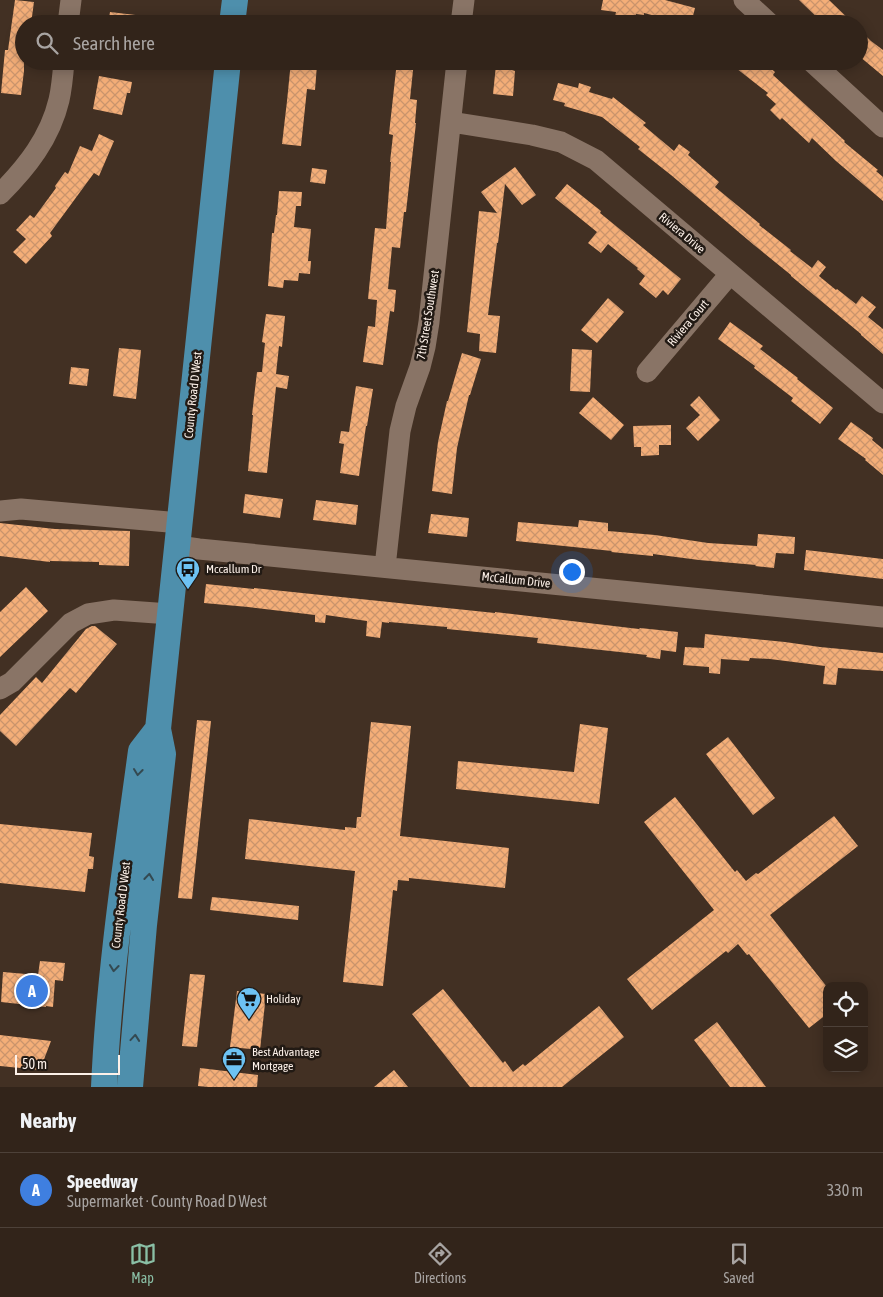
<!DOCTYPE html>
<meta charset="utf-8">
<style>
body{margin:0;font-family:"Asap Condensed",sans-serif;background:#3a2c23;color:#f1f3f6}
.controls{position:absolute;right:15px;bottom:15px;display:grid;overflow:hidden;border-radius:10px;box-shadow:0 2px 12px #0003}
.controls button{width:45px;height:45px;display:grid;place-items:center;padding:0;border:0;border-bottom:1px solid #4d4139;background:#32241a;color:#f1f3f6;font:25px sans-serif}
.scale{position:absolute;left:15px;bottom:12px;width:105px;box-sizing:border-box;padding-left:5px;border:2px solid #fdf1e9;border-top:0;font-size:14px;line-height:18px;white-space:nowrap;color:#fdf1e9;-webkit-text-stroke:4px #221a14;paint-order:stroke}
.you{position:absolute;left:571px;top:571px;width:18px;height:18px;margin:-12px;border:4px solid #fff;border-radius:50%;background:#1a73e8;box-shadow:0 0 0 8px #1a73e833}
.badge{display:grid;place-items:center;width:32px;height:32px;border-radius:50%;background:#8abfa5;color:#fff;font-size:16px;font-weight:700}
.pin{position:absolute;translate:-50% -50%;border:2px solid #fff;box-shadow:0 1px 5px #0006}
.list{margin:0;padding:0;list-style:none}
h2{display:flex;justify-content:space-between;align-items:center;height:65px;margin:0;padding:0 20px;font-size:21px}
h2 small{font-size:16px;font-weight:400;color:#a8a4a2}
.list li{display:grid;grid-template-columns:32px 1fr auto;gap:15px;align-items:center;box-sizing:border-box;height:75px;padding:0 20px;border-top:1px solid #4d4139}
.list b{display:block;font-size:19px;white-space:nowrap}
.list p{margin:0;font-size:16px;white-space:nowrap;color:#a8a4a2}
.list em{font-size:16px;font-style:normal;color:#a8a4a2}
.icon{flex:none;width:28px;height:28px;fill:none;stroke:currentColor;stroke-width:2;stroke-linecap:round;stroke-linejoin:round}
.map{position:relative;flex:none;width:883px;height:1087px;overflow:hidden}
.search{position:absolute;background:#32241a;box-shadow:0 2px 12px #0003;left:15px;right:15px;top:15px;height:55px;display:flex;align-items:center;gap:12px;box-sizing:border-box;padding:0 18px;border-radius:28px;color:#a8a4a2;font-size:19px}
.sheet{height:140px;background:#32241a}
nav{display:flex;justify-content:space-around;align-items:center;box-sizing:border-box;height:70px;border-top:1px solid #4d4139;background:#32241a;font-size:14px;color:#a8a4a2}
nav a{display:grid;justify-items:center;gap:2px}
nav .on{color:#8abfa5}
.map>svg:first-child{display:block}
.building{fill:url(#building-cross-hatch)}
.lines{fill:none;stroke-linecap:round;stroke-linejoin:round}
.minor{stroke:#897466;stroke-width:21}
.major{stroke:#4e8fac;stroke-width:26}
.oneway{stroke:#344951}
.labels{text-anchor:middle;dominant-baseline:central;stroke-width:5;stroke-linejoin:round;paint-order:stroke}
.street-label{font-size:12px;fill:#fdf1e9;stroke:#221a14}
.poi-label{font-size:12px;fill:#fdf1e9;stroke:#221a14;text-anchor:start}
</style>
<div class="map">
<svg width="883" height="1087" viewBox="0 0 883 1087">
<defs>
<pattern id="building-cross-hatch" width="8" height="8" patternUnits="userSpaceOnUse" patternTransform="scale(1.25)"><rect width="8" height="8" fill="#f4ae78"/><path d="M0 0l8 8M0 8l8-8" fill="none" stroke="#ca946c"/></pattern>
</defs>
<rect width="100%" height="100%" fill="#423023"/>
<path class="building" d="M15 0 34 2 31 24H24V71L21 95 1 93 5 50H8Z
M603 0H665L695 8 691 24H666L667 19 644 13V15L636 14 635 23 614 21 616 12 601 10Z
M799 0H829L854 24H824Z
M110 12 144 16V24H108Z
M859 29 871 41 883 50V76L859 56Z
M291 61H311V65H317L315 90 307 89 301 146 282 144 287 101Z
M397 61H414L410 99 417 100 415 123H416L406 212H404L400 248 392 247 388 289 396 290 394 312 390 311 383 365 363 362 368 326 375 327 377 300 368 299 375 228 386 229 391 162H390L393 135 389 134Z
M727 61H762L775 72 773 75 845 141 844 142 878 170 876 171 883 177V201L836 161 812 138 809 143 782 118 780 120 770 110 776 104 766 95 768 93Z
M496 65 515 71 513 96 493 94Z
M99 76 132 82 130 93H127L122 115 93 109Z
M558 83 578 88 579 83 591 87 589 92 612 99 613 97 646 123 643 125 674 151 679 144 690 152 688 155 719 182 715 187 760 224 759 225 791 250 790 251 812 268 818 260 826 267 819 276 836 290 837 289 856 304 862 296 876 307 868 317 883 329V354L861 335V334L791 276V275L754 245 671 175 638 149 640 147 602 117 564 106 565 103 553 100Z
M99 134 114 141 99 176 94 173 50 233 52 236 26 264 13 252 26 239 16 230 30 215 34 218 56 188 55 186 65 172 68 174 80 146 92 151Z
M515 167 536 195 522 205 505 184 498 243H497L488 315 500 316 496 353 479 351 480 334 467 332 479 211 497 213 481 192Z
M312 168 327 170 325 184 310 182Z
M567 184 601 211 600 213 681 279 668 295 663 290 656 298 639 284 645 276 637 269 638 268 608 244 601 253 588 243 597 232 555 198Z
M279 191 302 192 301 206H296L294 227 311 229 308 261H311L310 274 299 273 298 281 284 280 283 288 268 286 272 233H274L276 215H277Z
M608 298 624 312 597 343 581 330Z
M266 314 285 316 282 347 279 346 276 374 289 376 287 389 276 387 267 473 248 471 253 415H252L257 372H262L265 343 262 342Z
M730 322 763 346 760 349 798 378 797 379 833 408 820 424 791 401 793 398 754 368 755 366 718 339Z
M119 348 141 350 136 399 113 396Z
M572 349 592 350 590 392 570 391Z
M462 353 481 359 470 395H469L457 448 452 494 432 491 438 442 447 401H448Z
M71 367 89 369 87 386 69 384Z
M356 386 373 389 367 426H366L359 476 340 473 344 444 339 443 341 431 349 432Z
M699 396 720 420 698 441 686 428 700 415 690 405Z
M593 397 624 425 611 440 579 413Z
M851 422 873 438 872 440 883 449V475L865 460 866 459 838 439Z
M671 425V445H659V455L641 456V447H634L633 426Z
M245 494 283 499 280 518 243 513Z
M316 500 358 505 356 525 313 520Z
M431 514 469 518 467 537 428 533Z
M579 520 608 523V531L655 535 708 543 757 546 758 534 795 537 794 554 776 553 774 568 755 566 756 565 699 560 653 554V556L611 552 612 551 516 541 518 522 578 527Z
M0 523 55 529 130 531 129 566 99 565V562L50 561V562L0 556Z
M806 550 883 559V579L804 570Z
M206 584 254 589V588L495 613V612L639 629 640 628 678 632 676 652 661 650 660 659 646 657 647 655 537 643 538 638 447 629V627L389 622V623L382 622 380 638 366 636 367 621 326 615 325 623 315 622V615L248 607 204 603Z
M26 587 48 611 0 657V612Z
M92 626H95L117 644 76 693 70 688 16 746 0 731V715L36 677 42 683 86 629Z
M705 634 785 642 820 647 883 653V671L838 668 836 685 823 684 825 666 770 659 750 658 749 661 721 659 720 674 709 673V667L683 665 685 647 704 648Z
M197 720 211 721 192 899 178 898Z
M371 722 411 726 400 836 509 848 505 888 409 878V881L398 880 397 891 393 890 383 986 343 982 355 871 245 859 249 819 345 830V827L356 828 357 817H361Z
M580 724 608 728 599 804 456 789 458 761 574 772Z
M728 737 775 798 753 815 706 754Z
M675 797 735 872 737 870 746 881 756 873 758 874 834 816 858 846 770 915 827 987V1014L809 1028 749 954 747 955 738 944 728 953 726 951 652 1010 627 979 714 910 644 822Z
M0 824 92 833 89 856 94 857 93 869H88L85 892 0 883Z
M212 897 299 906 298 920 210 910Z
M40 961 65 963 63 981 55 980 53 1007 46 1006V1007L1 1002 3 972 38 975Z
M190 974 205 975 197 1047 182 1046Z
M443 989 503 1063 505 1061 513 1072 523 1064 525 1066 599 1006 624 1037 562 1087H470L412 1014Z
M237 991 266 994 260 1050 230 1047Z
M717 1022 766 1087H730L694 1040Z
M0 1035 51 1041 40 1070 0 1066Z
M200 1068 258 1075 257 1087H208L198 1086Z
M394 1070 408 1087H374Z"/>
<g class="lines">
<path class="minor" d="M744 0 770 24
M68 24 71 0
M461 24 464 0
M811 61 883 127
M451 122 532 135 561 142 596 160 883 403
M0 194C27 167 50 138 59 100 62 87 63 74 64 61
M647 372 730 274
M0 511 21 509 180 523
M178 546 199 549 883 617
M385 567 400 431 406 406 420 367 425 347 429 322 457 61
M0 689 12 682 71 623 88 614 114 610 170 614"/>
<path class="major" d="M232 24 235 0
M104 1087C109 975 126 862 141 751L158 729
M130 1087 144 925 163 754 158 729 228 61"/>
</g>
<defs><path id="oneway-chevron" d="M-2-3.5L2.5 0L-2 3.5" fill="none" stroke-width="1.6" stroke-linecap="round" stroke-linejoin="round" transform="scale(1.25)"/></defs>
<g class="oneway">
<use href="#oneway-chevron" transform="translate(138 772) rotate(97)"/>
<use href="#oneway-chevron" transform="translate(149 877) rotate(-84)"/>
<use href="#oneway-chevron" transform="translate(114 968) rotate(96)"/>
<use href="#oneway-chevron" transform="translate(135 1038) rotate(-85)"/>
</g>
<defs>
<g id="bus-pin" transform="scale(1.25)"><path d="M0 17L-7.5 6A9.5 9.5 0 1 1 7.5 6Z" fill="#6dc2f3" stroke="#221a14"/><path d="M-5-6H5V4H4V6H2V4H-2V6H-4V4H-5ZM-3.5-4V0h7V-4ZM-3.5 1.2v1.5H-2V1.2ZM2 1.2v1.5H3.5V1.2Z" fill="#111"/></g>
<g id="supermarket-pin" transform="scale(1.25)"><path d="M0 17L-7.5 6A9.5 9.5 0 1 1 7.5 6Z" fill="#6dc2f3" stroke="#221a14"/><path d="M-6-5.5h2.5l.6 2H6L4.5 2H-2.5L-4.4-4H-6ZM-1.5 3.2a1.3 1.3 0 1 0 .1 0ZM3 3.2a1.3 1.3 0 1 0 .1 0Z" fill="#111"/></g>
<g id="office-pin" transform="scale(1.25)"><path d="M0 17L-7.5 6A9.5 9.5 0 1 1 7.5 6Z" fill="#6dc2f3" stroke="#221a14"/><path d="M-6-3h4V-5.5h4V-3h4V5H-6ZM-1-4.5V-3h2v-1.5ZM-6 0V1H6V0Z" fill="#111"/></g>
</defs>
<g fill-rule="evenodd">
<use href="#bus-pin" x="188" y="569"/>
<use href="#supermarket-pin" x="249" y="999"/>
<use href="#office-pin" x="234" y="1059"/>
</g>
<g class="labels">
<g class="street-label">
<text transform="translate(682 233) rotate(40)">Riviera Drive</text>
<text transform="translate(428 315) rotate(-81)">7th Street Southwest</text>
<text transform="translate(688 323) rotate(-50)">Riviera Court</text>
<text transform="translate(193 395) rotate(-84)">County Road D West</text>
<text transform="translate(516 580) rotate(6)">McCallum Drive</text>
<text transform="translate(121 905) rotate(-83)">County Road D West</text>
</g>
<g class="poi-label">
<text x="206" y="569">Mccallum Dr</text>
<text x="266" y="999">Holiday</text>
<text x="252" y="1052">Best Advantage<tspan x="252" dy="14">Mortgage</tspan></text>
</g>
</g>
</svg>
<div class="controls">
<button><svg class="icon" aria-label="locate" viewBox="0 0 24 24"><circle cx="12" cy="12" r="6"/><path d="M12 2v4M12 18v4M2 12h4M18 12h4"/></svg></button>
<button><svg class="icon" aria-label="layers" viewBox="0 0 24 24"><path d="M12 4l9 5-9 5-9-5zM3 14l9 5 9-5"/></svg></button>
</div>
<div class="scale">50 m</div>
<div class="you"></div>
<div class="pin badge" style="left:32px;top:991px;background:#3f7fe0">A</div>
<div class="search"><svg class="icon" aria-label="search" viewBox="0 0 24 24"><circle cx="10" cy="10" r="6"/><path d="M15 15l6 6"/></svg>Search here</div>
</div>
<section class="sheet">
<h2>Nearby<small></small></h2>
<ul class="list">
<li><span class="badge" style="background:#3f7fe0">A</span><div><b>Speedway</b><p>Supermarket · County Road D West</p></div><em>330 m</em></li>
</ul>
</section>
<nav>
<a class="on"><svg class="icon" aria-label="map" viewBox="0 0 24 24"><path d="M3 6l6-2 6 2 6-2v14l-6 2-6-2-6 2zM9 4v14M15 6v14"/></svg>Map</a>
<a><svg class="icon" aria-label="directions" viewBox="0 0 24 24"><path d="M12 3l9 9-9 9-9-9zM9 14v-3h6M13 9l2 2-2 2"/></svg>Directions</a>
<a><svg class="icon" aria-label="saved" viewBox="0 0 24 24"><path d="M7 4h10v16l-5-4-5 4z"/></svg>Saved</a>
</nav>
